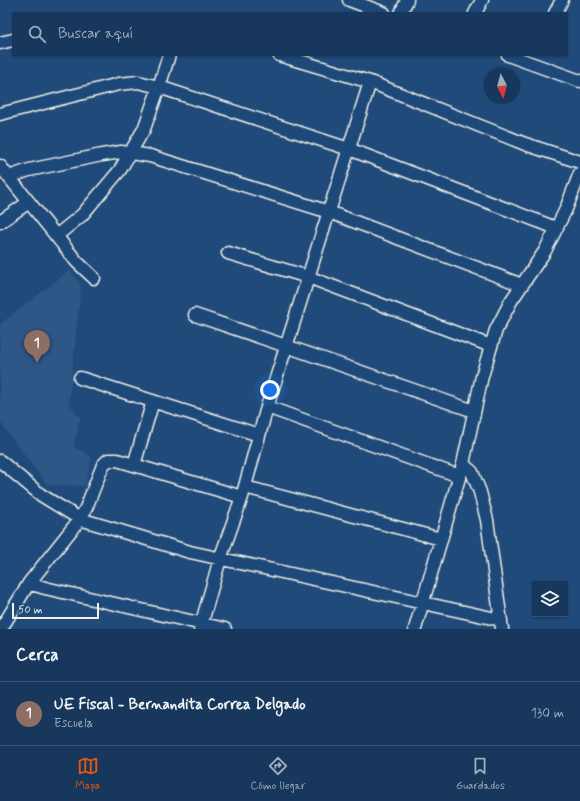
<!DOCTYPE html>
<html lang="es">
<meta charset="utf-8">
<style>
body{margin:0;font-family:Mynerve,sans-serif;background:#203f62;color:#f1f3f6}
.controls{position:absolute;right:12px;bottom:12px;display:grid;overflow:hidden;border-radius:0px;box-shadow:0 1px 3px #0004}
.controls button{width:36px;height:36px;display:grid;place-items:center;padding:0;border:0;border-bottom:1px solid #365272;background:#17385c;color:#f1f3f6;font:20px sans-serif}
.compass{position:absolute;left:484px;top:68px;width:36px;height:36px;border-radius:50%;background:#17385c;box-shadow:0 1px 3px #0004;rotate:174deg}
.scale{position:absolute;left:12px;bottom:10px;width:87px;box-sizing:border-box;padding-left:4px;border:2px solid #f4f1e8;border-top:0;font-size:11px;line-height:14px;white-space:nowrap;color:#f4f1e8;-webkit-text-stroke:3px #1f4a7a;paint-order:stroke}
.you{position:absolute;left:270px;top:390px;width:14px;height:14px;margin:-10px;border:3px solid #fff;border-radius:50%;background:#1a73e8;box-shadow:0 0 0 6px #1a73e833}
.badge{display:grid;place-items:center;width:26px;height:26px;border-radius:50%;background:#ea580c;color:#fff;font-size:13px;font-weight:700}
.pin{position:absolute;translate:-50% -33px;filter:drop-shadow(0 1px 2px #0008)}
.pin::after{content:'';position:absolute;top:21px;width:14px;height:12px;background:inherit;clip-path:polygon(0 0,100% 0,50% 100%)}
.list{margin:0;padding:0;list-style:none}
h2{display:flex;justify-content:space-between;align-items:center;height:52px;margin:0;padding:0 16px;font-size:17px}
h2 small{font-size:13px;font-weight:400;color:#9eacbb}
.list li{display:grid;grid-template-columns:26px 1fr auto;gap:12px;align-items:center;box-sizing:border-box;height:64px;padding:0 16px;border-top:1px solid #365272}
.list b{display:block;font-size:15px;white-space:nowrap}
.list p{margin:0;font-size:13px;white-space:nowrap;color:#9eacbb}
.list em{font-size:13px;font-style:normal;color:#9eacbb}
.icon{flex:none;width:22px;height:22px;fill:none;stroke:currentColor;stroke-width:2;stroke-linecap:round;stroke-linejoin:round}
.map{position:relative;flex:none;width:580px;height:629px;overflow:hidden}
.search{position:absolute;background:#17385c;box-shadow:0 1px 3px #0004;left:12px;right:12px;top:12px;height:44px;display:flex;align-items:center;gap:10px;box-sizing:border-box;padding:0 14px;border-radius:0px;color:#9eacbb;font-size:15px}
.sheet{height:116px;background:#17385c}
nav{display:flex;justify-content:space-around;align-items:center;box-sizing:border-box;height:56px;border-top:1px solid #365272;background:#17385c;font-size:11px;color:#9eacbb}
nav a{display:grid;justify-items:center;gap:2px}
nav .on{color:#ea580c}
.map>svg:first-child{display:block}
.built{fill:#2d5686}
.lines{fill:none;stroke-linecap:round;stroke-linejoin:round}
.street-casing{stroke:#f4f1e8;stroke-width:15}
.street{stroke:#1f4a7a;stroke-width:12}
</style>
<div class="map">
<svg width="580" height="629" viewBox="0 0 580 629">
<rect width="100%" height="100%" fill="#1f4a7a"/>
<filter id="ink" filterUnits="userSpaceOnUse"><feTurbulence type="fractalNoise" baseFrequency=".025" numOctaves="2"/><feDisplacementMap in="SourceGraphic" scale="8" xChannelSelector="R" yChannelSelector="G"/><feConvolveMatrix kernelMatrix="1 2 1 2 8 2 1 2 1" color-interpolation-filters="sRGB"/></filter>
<g filter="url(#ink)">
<path class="built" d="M70 270 81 286 69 403 80 418 74 447 92 457 85 486 47 485 0 422V324Z"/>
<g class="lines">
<g class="street-casing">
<path id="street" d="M349 0 384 13
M401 13 407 0
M475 13 482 0
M555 13 562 0
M0 43 13 40
M279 55 370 82 525 144 580 162
M508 55 580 81
M0 114 119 84 138 82 159 87 349 149 556 228
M0 166 77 262 94 278
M9 177 29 170 102 155 121 152 131 153 150 156 329 212 522 285
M0 222 29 202
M56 236 82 215 120 170 144 129 159 87 169 55
M228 253 308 277 491 346
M195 315 286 346 474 411
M80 378 259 435
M267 407 459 476
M0 461 41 495 80 519 190 552 501 620
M463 464 472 472 480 492 487 520 502 629
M134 465 153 401
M245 487 441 539
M29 583 45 588 225 629
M1 629 29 583 80 519 86 508 103 465 108 460H117L242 497
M200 629 220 559 242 497 267 407 370 82
M415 629 463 464 482 376 496 330 511 301 545 251 566 209 580 173"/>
</g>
<use href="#street" class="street"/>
</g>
</g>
</svg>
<div class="controls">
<button><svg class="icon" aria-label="layers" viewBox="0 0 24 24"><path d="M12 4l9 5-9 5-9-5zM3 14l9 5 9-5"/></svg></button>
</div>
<svg class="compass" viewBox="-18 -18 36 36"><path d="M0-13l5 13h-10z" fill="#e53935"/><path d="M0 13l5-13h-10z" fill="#9eacbb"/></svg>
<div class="scale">50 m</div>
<div class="you"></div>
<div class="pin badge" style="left:37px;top:363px;background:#8d6e63">1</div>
<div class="search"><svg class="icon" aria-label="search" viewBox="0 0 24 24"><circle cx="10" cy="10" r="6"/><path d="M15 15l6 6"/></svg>Buscar aquí</div>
</div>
<section class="sheet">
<h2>Cerca<small></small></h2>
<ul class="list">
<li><span class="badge" style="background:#8d6e63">1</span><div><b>UE Fiscal - Bernandita Correa Delgado</b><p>Escuela</p></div><em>130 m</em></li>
</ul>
</section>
<nav>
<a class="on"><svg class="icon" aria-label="map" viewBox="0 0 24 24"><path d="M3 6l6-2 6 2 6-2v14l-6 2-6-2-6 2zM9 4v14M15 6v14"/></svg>Mapa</a>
<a><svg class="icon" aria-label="directions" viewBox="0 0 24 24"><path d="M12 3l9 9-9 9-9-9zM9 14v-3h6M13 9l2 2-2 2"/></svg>Cómo llegar</a>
<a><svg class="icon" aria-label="saved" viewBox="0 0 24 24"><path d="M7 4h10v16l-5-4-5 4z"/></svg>Guardados</a>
</nav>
